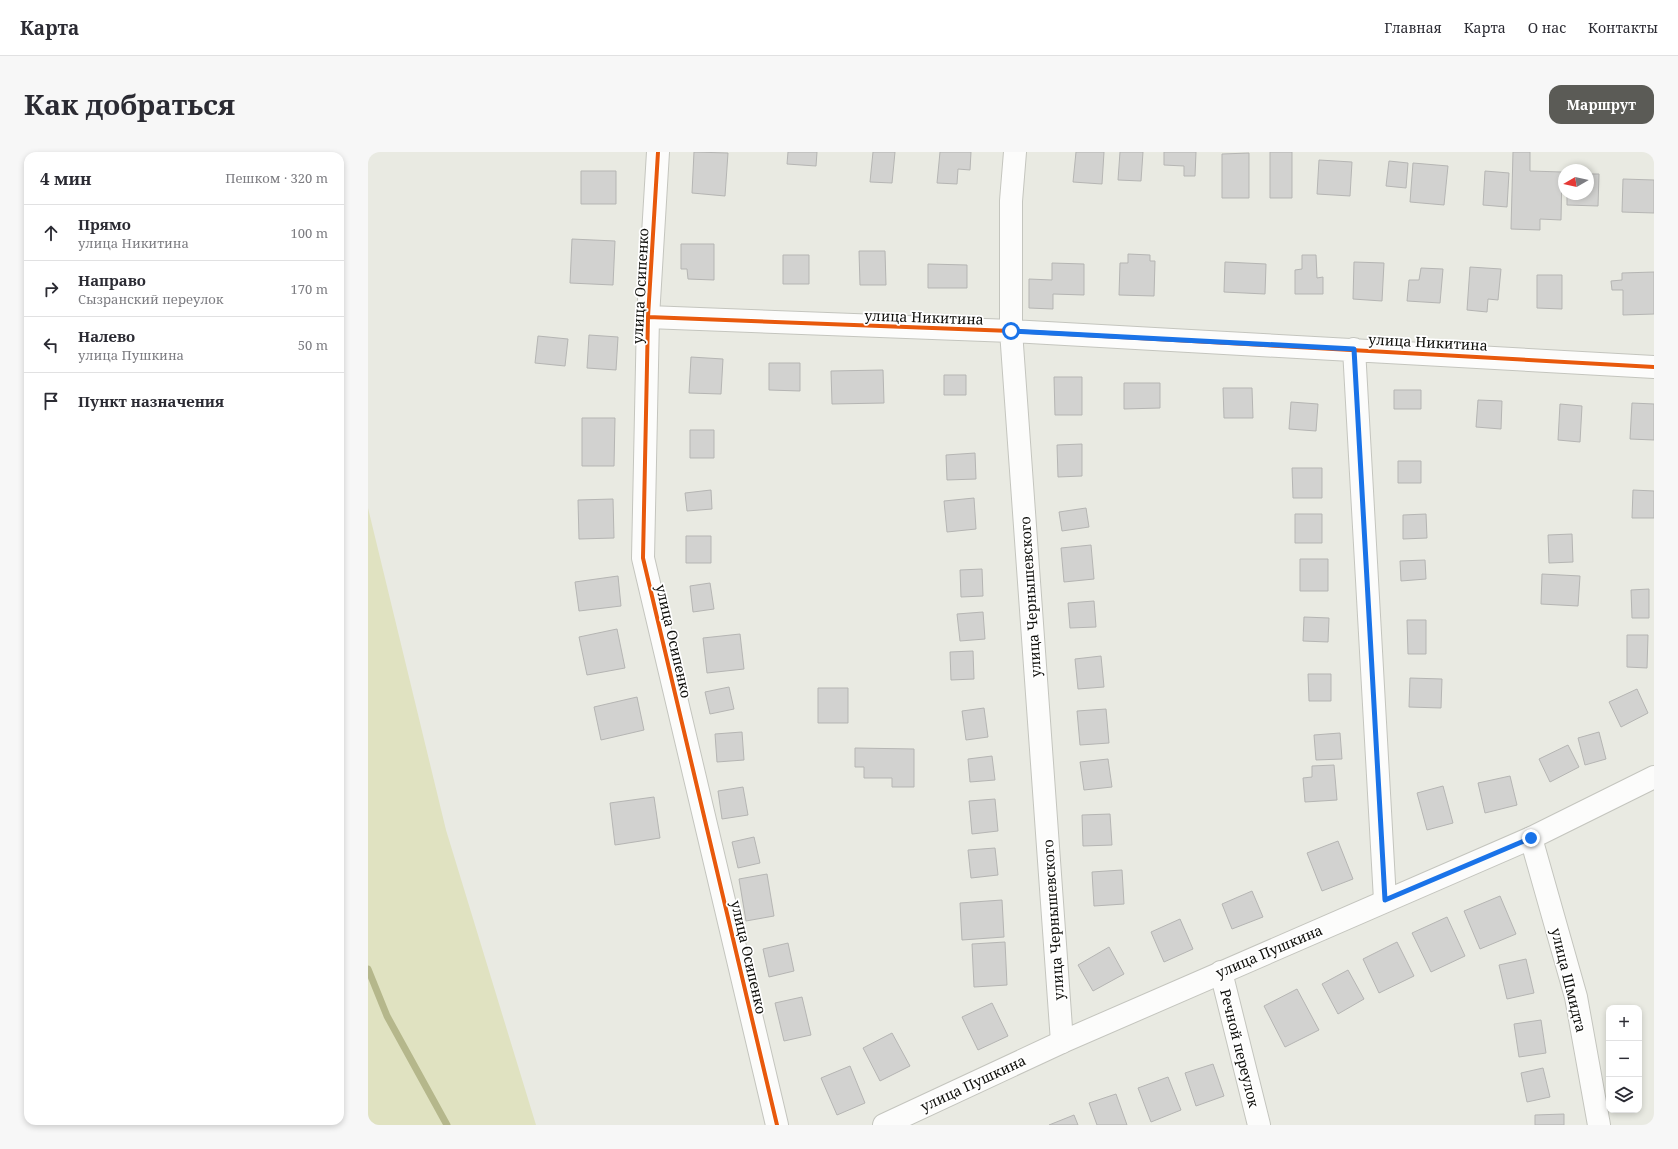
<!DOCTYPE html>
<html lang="ru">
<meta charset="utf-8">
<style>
body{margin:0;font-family:"Noto Serif",serif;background:#f7f7f7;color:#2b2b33}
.controls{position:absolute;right:12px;bottom:12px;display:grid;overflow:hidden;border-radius:8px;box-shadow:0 2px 6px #0003}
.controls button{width:36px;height:36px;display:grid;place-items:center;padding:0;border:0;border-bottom:1px solid #e1e1e2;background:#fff;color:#2b2b33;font:20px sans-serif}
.compass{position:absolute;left:1190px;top:12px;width:36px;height:36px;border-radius:50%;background:#fff;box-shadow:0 2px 6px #0003;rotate:261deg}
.stop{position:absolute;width:12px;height:12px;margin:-9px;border:3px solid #1a73e8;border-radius:50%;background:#fff}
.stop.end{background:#1a73e8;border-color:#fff;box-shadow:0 1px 4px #0008}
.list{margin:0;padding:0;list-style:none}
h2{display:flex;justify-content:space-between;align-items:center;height:52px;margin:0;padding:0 16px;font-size:17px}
h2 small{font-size:13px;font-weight:400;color:#7c7c81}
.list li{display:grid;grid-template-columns:26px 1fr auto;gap:12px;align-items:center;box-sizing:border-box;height:56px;padding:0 16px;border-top:1px solid #e1e1e2}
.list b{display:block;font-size:15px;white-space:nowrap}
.list p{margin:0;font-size:13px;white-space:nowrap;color:#7c7c81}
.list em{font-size:13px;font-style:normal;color:#7c7c81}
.icon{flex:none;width:22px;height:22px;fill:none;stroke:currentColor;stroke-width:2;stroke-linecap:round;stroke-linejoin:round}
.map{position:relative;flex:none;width:1286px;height:973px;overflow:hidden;border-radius:12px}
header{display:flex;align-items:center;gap:24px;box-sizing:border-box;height:56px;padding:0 20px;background:#fff;border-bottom:1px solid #e1e1e2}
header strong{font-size:19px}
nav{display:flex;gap:22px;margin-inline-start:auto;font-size:14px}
.intro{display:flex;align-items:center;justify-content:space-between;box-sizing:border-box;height:96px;padding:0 24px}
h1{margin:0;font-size:28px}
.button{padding:10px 18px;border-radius:12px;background:#5b5b56;color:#fff;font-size:14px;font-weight:700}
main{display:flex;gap:24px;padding:0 24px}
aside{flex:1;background:#fff;border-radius:12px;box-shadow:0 2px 6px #0003}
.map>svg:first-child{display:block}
.green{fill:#e0e2c1}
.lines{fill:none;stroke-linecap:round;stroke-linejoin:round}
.stream{stroke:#b5b78b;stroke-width:7}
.building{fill:#d2d2d0;stroke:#b5b5b3}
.minor-casing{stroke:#c4c5be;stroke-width:24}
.secondary-casing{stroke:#c4c5be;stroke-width:24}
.minor{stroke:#fcfcfb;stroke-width:22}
.secondary{stroke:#fcfcfb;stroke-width:22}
.cycleway-casing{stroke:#fff;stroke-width:6}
.cycleway{stroke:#e8590c;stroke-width:4}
.route{stroke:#1a73e8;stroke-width:5}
.labels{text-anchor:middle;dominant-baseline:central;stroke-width:3.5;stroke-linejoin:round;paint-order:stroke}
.street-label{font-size:14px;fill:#0e0e0a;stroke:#fff}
</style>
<header>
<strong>Карта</strong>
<nav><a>Главная</a><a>Карта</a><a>О нас</a><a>Контакты</a></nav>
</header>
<div class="intro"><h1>Как добраться</h1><a class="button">Маршрут</a></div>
<main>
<aside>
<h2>4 мин<small>Пешком · 320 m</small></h2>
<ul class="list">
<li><svg class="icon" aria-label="ahead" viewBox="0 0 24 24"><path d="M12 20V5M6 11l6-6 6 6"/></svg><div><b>Прямо</b><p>улица Никитина</p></div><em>100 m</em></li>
<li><svg class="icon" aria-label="right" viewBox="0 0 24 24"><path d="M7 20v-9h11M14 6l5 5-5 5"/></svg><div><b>Направо</b><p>Сызранский переулок</p></div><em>170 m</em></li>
<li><svg class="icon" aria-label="left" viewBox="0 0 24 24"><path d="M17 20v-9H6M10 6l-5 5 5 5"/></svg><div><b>Налево</b><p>улица Пушкина</p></div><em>50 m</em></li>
<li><svg class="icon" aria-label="arrive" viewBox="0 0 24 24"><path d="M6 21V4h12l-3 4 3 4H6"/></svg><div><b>Пункт назначения</b></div></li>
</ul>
</aside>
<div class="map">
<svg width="1286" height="973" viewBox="0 0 1286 973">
<rect width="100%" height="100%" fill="#e9eae2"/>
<path class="green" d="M0 356 78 678 168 973H0Z"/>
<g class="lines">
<path class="stream" d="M0 817 19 864 79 973"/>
</g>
<path class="building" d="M326 0 360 1 357 44 324 41Z
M420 0H449L448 14 419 12Z
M505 0H527L524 31 502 30Z
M572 0H603L602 18 590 17 589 32 569 31Z
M708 0H736L734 32 705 30Z
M752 0H775L773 29 750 28Z
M796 0H828L827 24H816V14L796 13Z
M902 0H924V46H902Z
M1145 0H1162V19L1194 20 1193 68 1172 67V78L1143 77Z
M881 1V46H854V2Z
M951 8 984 10 982 44 949 42Z
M1021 9 1040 11 1038 36 1018 34Z
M1045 11 1080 14 1076 53 1042 50Z
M213 19H248V52H213Z
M1117 19 1141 21 1139 55 1115 53Z
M1220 22H1231L1230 54 1199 53V42H1220Z
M1255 27 1286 28V61L1254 60Z
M204 87 247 89 245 133 202 131Z
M313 92H346V128L320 127 319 117H313Z
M491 99H517L518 133H492Z
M760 102 782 103V109H787L786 144 751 143 752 111H760Z
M415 103H441V132H415Z
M934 103H948L949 126 955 125V142H927V118L934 117Z
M857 110 898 112 897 142 856 140Z
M986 110 1016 111 1014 149 985 147Z
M684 111 716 112V143L685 142V157L661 156V127L684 128Z
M560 112 599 113V136H560Z
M1102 115 1133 117 1130 148 1120 147 1119 160 1099 158Z
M1053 116 1075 117 1072 151 1039 149 1041 128H1051Z
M1286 120V162L1255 163V138H1244L1243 129 1254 128V121Z
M1169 123H1194V157L1169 156Z
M221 183 250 185 248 218 219 216Z
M170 184 200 187 197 214 167 211Z
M323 205 355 207 353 242 321 241Z
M401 211H432V239L401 238Z
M515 218 516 251 464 252 463 219Z
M576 223H598V243H576Z
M686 225H714V263H687Z
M756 231H792V256L756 257Z
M855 236H884L885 266H856Z
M1026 238H1053V257H1026Z
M1110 248 1134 249 1133 277 1108 275Z
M923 250 950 252 948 279 921 277Z
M1264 251 1286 252V288L1262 287Z
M1192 252 1214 254 1212 290 1190 288Z
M214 266H247L246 314H214Z
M322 278H346V306H322Z
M714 292V324L690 325 689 293Z
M607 301 608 327 579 328 578 303Z
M1030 309H1053V331H1030Z
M924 316H954V346H925Z
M343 338 344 357 319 359 317 341Z
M1265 338 1286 339V366H1264Z
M606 346 608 377 579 380 576 349Z
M245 347 246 386 211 387 210 348Z
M718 356 721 375 694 379 691 360Z
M927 362H954V391H927Z
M1058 362 1059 386 1035 387V363Z
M1204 382 1205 410 1181 411 1180 383Z
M318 384H343V411H318Z
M723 393 726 427 696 430 693 396Z
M932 407H960V439H932Z
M1057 408 1058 427 1033 429 1032 409Z
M614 417 615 444 593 445 592 418Z
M1174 422 1212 424 1210 454 1173 452Z
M250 424 253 454 211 459 207 430Z
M342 431 346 457 325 460 322 434Z
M1281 437V466H1264L1263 438Z
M726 449 728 475 702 476 700 451Z
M615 460 617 487 592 489 589 462Z
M936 465 961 466 960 490 935 489Z
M1039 468H1058V502H1040Z
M249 477 257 516 219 523 211 485Z
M372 482 376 517 339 521 335 486Z
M1259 483H1280L1279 516 1259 515Z
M605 499 606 527 583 528 582 500Z
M733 504 736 535 710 537 707 507Z
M940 522H963V549H941Z
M1042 526 1074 527 1073 556 1041 555Z
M361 535 366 557 342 562 337 540Z
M450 536H480V571H450Z
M1269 537 1280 561 1253 575 1241 550Z
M269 545 276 578 233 588 226 555Z
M616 556 620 585 598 588 594 559Z
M738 557 741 591 712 593 709 559Z
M374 580 376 608 349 610 347 582Z
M1231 580 1238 607 1217 613 1210 586Z
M972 581 974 607 948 608 946 583Z
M1200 593 1211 615 1182 630 1171 607Z
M487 596 546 597V635H524V626H496V615H487Z
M624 604 627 628 602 630 600 607Z
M740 607 744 635 716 638 712 610Z
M966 613 969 648 937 650 935 626 944 625V614Z
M1142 624 1149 653 1117 661 1110 631Z
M1075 634 1085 671 1059 678 1049 641Z
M375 635 380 663 354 667 350 639Z
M286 645 292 686 247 693 242 651Z
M627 647 630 679 604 682 601 649Z
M742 662 744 693 715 694 714 663Z
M386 685 392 711 370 716 364 690Z
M970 689 985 727 954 739 939 701Z
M627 696 630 723 603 726 600 698Z
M754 718 756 752 726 754 724 720Z
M399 722 406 764 378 769 371 727Z
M884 739 895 765 864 777 854 752Z
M1132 744 1148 782 1112 797 1096 759Z
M634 748 636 785 594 788 592 751Z
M1079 765 1097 804 1063 820 1044 781Z
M812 767 825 797 796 810 783 780Z
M637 790 639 833 606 835 604 792Z
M1029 790 1046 824 1011 841 995 807Z
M420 791 426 819 401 825 395 797Z
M741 795 756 822 725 839 710 813Z
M1158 807 1166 841 1139 847 1131 813Z
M980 818 996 847 970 862 954 832Z
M929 837 951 878 917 895 896 854Z
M434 845 443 883 416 889 407 851Z
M624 851 640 884 610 898 594 865Z
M1173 868 1178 901 1151 905 1146 872Z
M524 881 542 914 512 929 495 896Z
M845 912 856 944 828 954 817 921Z
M482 914 497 951 469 963 453 926Z
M1175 916 1182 945 1159 950 1153 921Z
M800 925 813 958 783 970 770 936Z
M748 942 759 973H729L721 951Z
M1196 962V973H1167V963Z
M706 963 710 973H681Z"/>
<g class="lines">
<g class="minor-casing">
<path id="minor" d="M290 0 280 165 275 406 409 973
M647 0 643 49V179L694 890
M280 165 643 179 1286 215
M986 197 1017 748
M1163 686 1208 845 1231 973
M853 820 891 973"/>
</g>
<g class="secondary-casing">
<path id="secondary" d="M516 973 694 890 1163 686 1286 625"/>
</g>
<use href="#minor" class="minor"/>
<use href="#secondary" class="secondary"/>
<g class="cycleway-casing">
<path id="cycleway" d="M290 0 280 165 275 406 409 973
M280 165 643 179 1286 215"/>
</g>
<use href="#cycleway" class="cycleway"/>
</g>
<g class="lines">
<path class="route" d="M643 179 986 197 1017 748 1163 686"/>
</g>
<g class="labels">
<g class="street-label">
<text transform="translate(272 134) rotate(-87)">улица Осипенко</text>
<text transform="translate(556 165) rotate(2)">улица Никитина</text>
<text transform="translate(1060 190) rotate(3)">улица Никитина</text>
<text transform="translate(662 445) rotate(-94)">улица Чернышевского</text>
<text transform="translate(306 489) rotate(77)">улица Осипенко</text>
<text transform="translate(685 768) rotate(-94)">улица Чернышевского</text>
<text transform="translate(901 799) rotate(-23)">улица Пушкина</text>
<text transform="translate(381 805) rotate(77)">улица Осипенко</text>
<text transform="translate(1201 828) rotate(76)">улица Шмидта</text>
<text transform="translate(872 896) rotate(76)">Речной переулок</text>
<text transform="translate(605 931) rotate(-25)">улица Пушкина</text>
</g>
</g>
</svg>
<div class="controls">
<button>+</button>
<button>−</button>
<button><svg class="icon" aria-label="layers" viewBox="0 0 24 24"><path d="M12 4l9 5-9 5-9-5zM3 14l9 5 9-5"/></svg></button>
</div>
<svg class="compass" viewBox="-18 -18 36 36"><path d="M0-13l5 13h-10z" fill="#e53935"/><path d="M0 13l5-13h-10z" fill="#7c7c81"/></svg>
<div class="stop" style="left:643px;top:179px"></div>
<div class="stop end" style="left:1163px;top:686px"></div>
</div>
</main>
